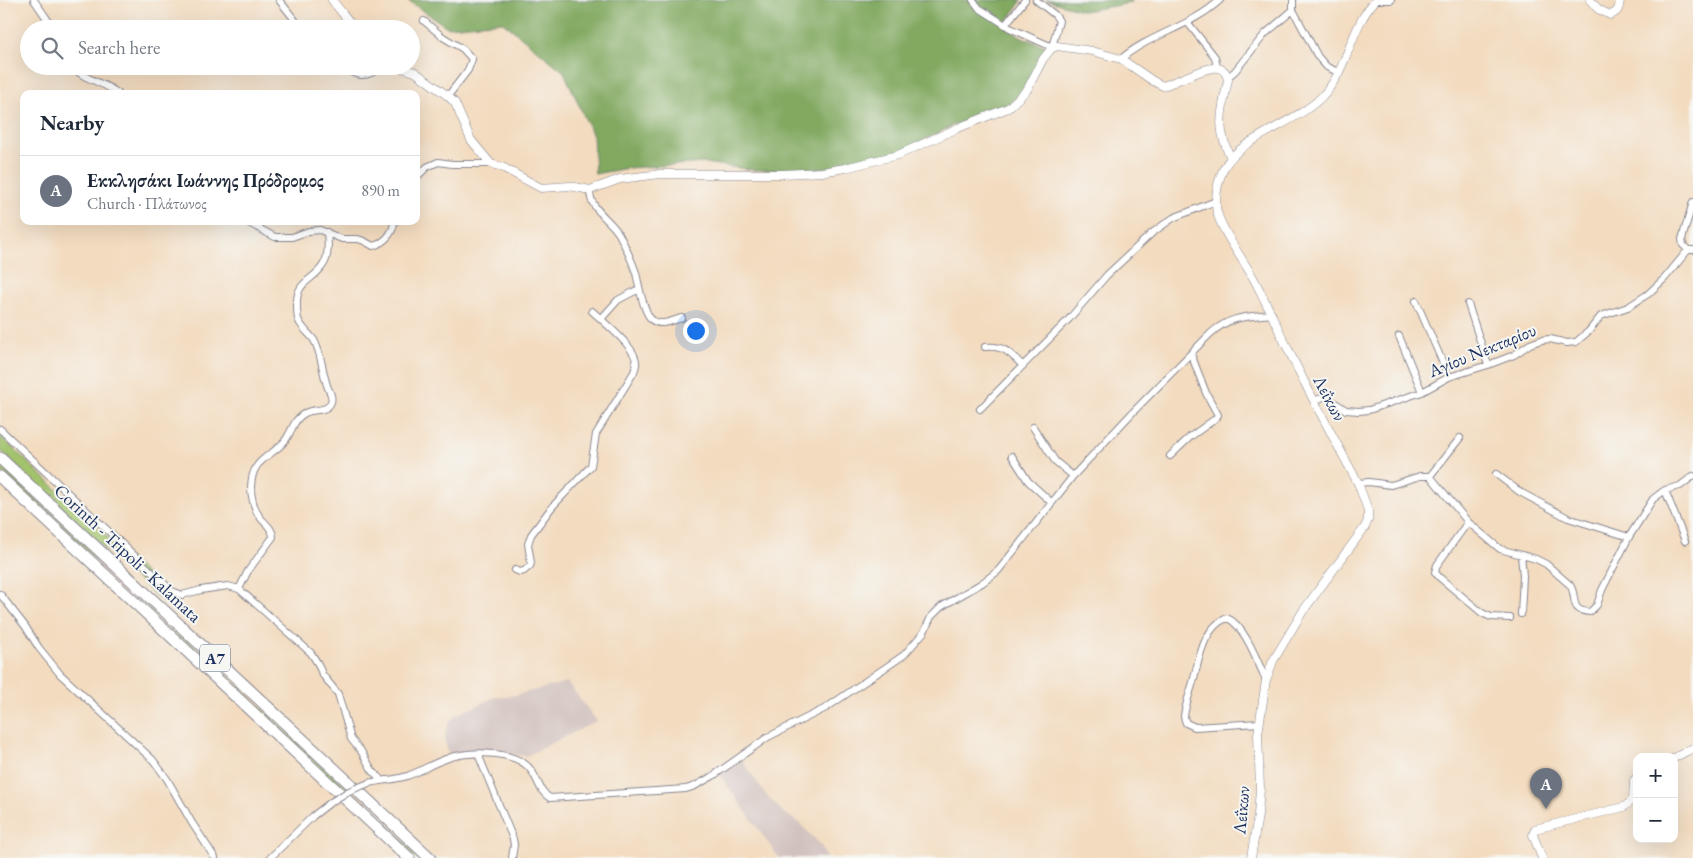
<!DOCTYPE html>
<meta charset="utf-8">
<style>
body{margin:0;font-family:"EB Garamond",serif;background:#f2f2f3;color:#1f2937}
.controls{position:absolute;right:15px;bottom:15px;display:grid;overflow:hidden;border-radius:10px;box-shadow:0 5px 20px #0002}
.controls button{width:45px;height:45px;display:grid;place-items:center;padding:0;border:0;border-bottom:1px solid #e0e1e3;background:#fff;color:#1f2937;font:25px sans-serif}
.you{position:absolute;left:695px;top:330px;width:18px;height:18px;margin:-12px;border:4px solid #fff;border-radius:50%;background:#1a73e8;box-shadow:0 0 0 8px #1a73e833}
.badge{display:grid;place-items:center;width:32px;height:32px;border-radius:50%;background:#c8321e;color:#fff;font-size:16px;font-weight:700}
.pin{position:absolute;translate:-50% -41px;filter:drop-shadow(0 1px 2px #0008)}
.pin::after{content:'';position:absolute;top:26px;width:18px;height:15px;background:inherit;clip-path:polygon(0 0,100% 0,50% 100%)}
.list{margin:0;padding:0;list-style:none}
h2{display:flex;justify-content:space-between;align-items:center;height:65px;margin:0;padding:0 20px;font-size:21px}
h2 small{font-size:16px;font-weight:400;color:#747a83}
.list li{display:grid;grid-template-columns:32px 1fr auto;gap:15px;align-items:center;box-sizing:border-box;height:70px;padding:0 20px;border-top:1px solid #e0e1e3}
.list b{display:block;font-size:19px;white-space:nowrap}
.list p{margin:0;font-size:16px;white-space:nowrap;color:#747a83}
.list em{font-size:16px;font-style:normal;color:#747a83}
.icon{flex:none;width:28px;height:28px;fill:none;stroke:currentColor;stroke-width:2;stroke-linecap:round;stroke-linejoin:round}
.map{position:relative;flex:none;width:1693px;height:858px;overflow:hidden}
.search{position:absolute;background:#fff;box-shadow:0 5px 20px #0002;left:20px;top:20px;width:400px;height:55px;display:flex;align-items:center;gap:12px;box-sizing:border-box;padding:0 18px;border-radius:28px;color:#747a83;font-size:19px}
.panel{position:absolute;background:#fff;box-shadow:0 5px 20px #0002;left:20px;top:90px;width:400px;height:135px;border-radius:10px}
.map>svg:first-child{display:block}
.industrial{fill:#d0c0bc}
.green{fill:#a2c36c;stroke:#5e7965}
.forest{fill:#81a960;stroke:#4e6c5f}
.lines{fill:none;stroke-linecap:round;stroke-linejoin:round}
.minor-casing{stroke:#87858e;stroke-width:8}
.tertiary-casing{stroke:#87858e;stroke-width:9}
.motorway-casing{stroke:#87858e;stroke-width:13}
.minor{stroke:#fff;stroke-width:6}
.tertiary{stroke:#fff;stroke-width:8}
.motorway{stroke:#fff;stroke-width:11}
.minor-bridge-casing{stroke:#87858e;stroke-width:8;stroke-linecap:butt}
.minor-bridge{stroke:#fff;stroke-width:6}
.labels{text-anchor:middle;dominant-baseline:central;stroke-width:4;stroke-linejoin:round;paint-order:stroke}
.shield{fill:#f6f6f2;stroke:#5d6b8a;stroke-width:1}
.shield-label{font-size:16px;font-weight:bold;fill:#1b2f5e}
.street-label{font-size:18px;fill:#1b2f5e;stroke:#f6f6f2}
</style>
<div class="map">
<svg width="1693" height="858" viewBox="0 0 1693 858">
<rect width="100%" height="100%" fill="#f6f6f2"/>
<filter id="ink" filterUnits="userSpaceOnUse"><feTurbulence type="fractalNoise" baseFrequency=".02" numOctaves="2"/><feDisplacementMap in="SourceGraphic" scale="10" xChannelSelector="R" yChannelSelector="G"/><feConvolveMatrix kernelMatrix="1 2 1 2 8 2 1 2 1" color-interpolation-filters="sRGB"/></filter>
<filter id="wash" filterUnits="userSpaceOnUse"><feTurbulence type="fractalNoise" baseFrequency=".0096" numOctaves="4" result="noise"/><feDisplacementMap in="SourceGraphic" scale="20" xChannelSelector="R" yChannelSelector="G"/><feGaussianBlur stdDeviation="1.12" result="paint"/><feColorMatrix in="noise" values="0 0 0 0 0 0 0 0 0 0 0 0 0 0 0 0 0 1.4 0 .05"/><feComposite in="paint" operator="in"/></filter>
<g filter="url(#wash)">
<rect width="100%" height="100%" fill="#f3dbbf"/>
<path class="industrial" d="M567 682 597 721 526 756 474 750 448 754 445 741 446 730 450 721 458 714 495 697 516 695Z
M742 760 765 794 784 813 797 821 821 845 826 857 828 858H780L776 854 720 775Z"/>
<path class="green" d="M0 436 161 588 166 602H162L0 450Z
M0 465 422 858H416L0 470Z"/>
<path class="forest" d="M407 0H1022L1004 26C1018 36 1032 42 1049 47L1030 84 1004 109 958 123 904 150 838 166 809 170H753L705 163 628 168 595 174 593 136 564 72 503 22 447 27Z
M1046 0H1130L1131 3 1084 11Z"/>
</g>
<g filter="url(#ink)">
<g class="lines">
<g class="minor-casing">
<path id="minor" d="M34 0 54 29
M279 0 302 29
M973 0 979 8 1010 28 1052 47 1059 21 1055 15 1036 0
M1293 0V10L1318 57 1327 67 1338 72
M1379 0H1391
M424 21 443 37 463 49 472 59 468 70 448 96
M1188 23 1215 57 1217 68
M1005 25 1025 0
M1121 59C1150 34 1191 27 1220 0
M71 66C84 80 104 82 119 94
M340 66C358 77 365 79 383 66
M1228 77 1235 71 1265 34 1293 10
M416 178 427 167 438 162 452 164H491
M590 190C589 209 610 219 619 234 625 246 632 260 636 273 639 285 643 312 652 320 661 327 673 320 682 318
M245 221 275 237H292L309 231 320 230 342 239H358L364 241 373 246C384 243 394 233 394 221
M1688 250 1683 245 1682 239 1693 202
M1416 301 1449 377
M1468 304 1488 365
M592 311 601 319
M1399 336 1422 392
M985 347C1004 345 1010 353 1023 366
M1315 401 1325 396 1346 410 1359 411 1369 410 1422 392 1449 377 1488 365 1514 355 1530 344 1541 340 1550 339 1567 343 1576 342 1589 331 1601 316 1628 307 1648 294 1665 278 1688 250H1693
M980 409 1069 319 1107 275 1152 233 1173 218 1216 201
M1033 427 1055 461 1073 476
M0 429 172 591 182 595 201 590 228 586 239 589 311 653 318 664 322 674 338 694 351 739 361 751 372 770 381 780
M1012 456 1028 481 1052 503
M1170 456 1190 437 1215 419 1218 415 1206 393 1191 354
M1496 474 1520 492 1568 518 1629 537
M1430 476 1460 438
M1358 483 1369 482 1391 485 1420 476H1430L1468 522 1500 549 1536 559 1546 564 1570 585C1578 597 1568 611 1590 612L1597 605 1602 590 1629 537 1653 499 1665 490 1680 486 1693 476
M1665 490 1685 541
M1468 522 1437 565 1435 572 1439 577 1482 613 1491 617 1510 618
M515 570 520 572 524 571 530 566 531 563 528 544 531 535 552 507 591 466 596 434 634 372C635 369 636 366 636 364 638 350 610 328 601 319L618 300 639 289
M239 589 248 571 273 537C273 528 264 523 259 516 254 508 251 496 251 487 252 459 268 459 283 443 293 433 291 421 305 413 313 408 327 413 331 402 333 397 330 392 328 388 322 373 322 354 314 340 309 333 301 328 298 319 297 314 297 309 297 304 296 279 315 282 325 262 329 253 328 242 327 232
M0 594 25 626 39 648 60 674 153 760 167 779 192 823 215 858
M1521 614 1523 576 1521 555
M1259 723 1195 727 1186 723 1184 717C1185 705 1190 693 1193 682 1199 660 1203 627 1227 618 1244 624 1258 663 1266 680
M478 754 513 839 514 845 512 858
M369 783C382 780 395 780 407 776 420 772 431 764 443 760 464 751 506 750 525 764 538 773 537 791 550 798L686 789 695 786 713 776 768 737 826 708 904 655 924 632 931 617 941 607 982 583 998 571 1073 476 1133 412 1210 334C1230 316 1246 317 1272 314
M270 858 313 816 331 802"/>
</g>
<g class="tertiary-casing">
<path id="tertiary" d="M332 0 355 29
M1590 0 1598 9 1610 15C1619 12 1619 8 1620 0
M394 66 415 72 448 96 455 103 471 140 491 164 502 167 541 188 570 186 590 190 620 179 660 174H783L822 172 845 168 898 155 958 128 1008 108 1027 90 1043 59 1051 49 1057 46 1092 51 1121 59 1153 81 1163 86C1176 82 1207 66 1218 68 1224 69 1227 74 1228 80 1222 110 1215 128 1231 158
M1674 758 1693 748
M1251 858 1258 815 1260 789 1258 734 1266 680 1273 661 1303 611 1365 527 1368 520V510L1358 483C1334 439 1310 395 1288 349 1277 327 1267 304 1255 281 1245 262 1222 232 1217 212 1214 199 1218 180 1224 168 1240 136 1301 123 1326 92 1349 65 1351 25 1376 0
M1542 858 1533 835 1535 829 1624 807 1633 800 1634 780 1637 778"/>
</g>
<g class="motorway-casing">
<path id="motorway" d="M0 458 430 858
M0 477 409 858"/>
</g>
<use href="#minor" class="minor"/>
<use href="#tertiary" class="tertiary"/>
<use href="#motorway" class="motorway"/>
<g class="minor-bridge-casing">
<path id="minor-bridge" d="M331 802 349 791 369 783"/>
</g>
<use href="#minor-bridge" class="minor-bridge"/>
</g>
</g>
<g class="labels">
<rect class="shield" x="200" y="644.5" width="30" height="27" rx="4"/>
<g class="shield-label">
<text x="215" y="658">Α7</text>
</g>
<g class="street-label">
<text transform="translate(1482 350) rotate(-22)">Αγίου Νεκταρίου</text>
<text transform="translate(1330 398) rotate(62)">Λεΐκων</text>
<text transform="translate(128 553) rotate(43)">Corinth - Tripoli - Kalamata</text>
<text transform="translate(1241 810) rotate(-85)">Λεΐκων</text>
</g>
</g>
</svg>
<div class="controls">
<button>+</button>
<button>−</button>
</div>
<div class="you"></div>
<div class="pin badge" style="left:1546px;top:809px;background:#6b7280">A</div>
<div class="search"><svg class="icon" aria-label="search" viewBox="0 0 24 24"><circle cx="10" cy="10" r="6"/><path d="M15 15l6 6"/></svg>Search here</div>
<section class="panel">
<h2>Nearby<small></small></h2>
<ul class="list">
<li><span class="badge" style="background:#6b7280">A</span><div><b>Εκκλησάκι Ιωάννης Πρόδρομος</b><p>Church · Πλάτωνος</p></div><em>890 m</em></li>
</ul>
</section>
</div>
